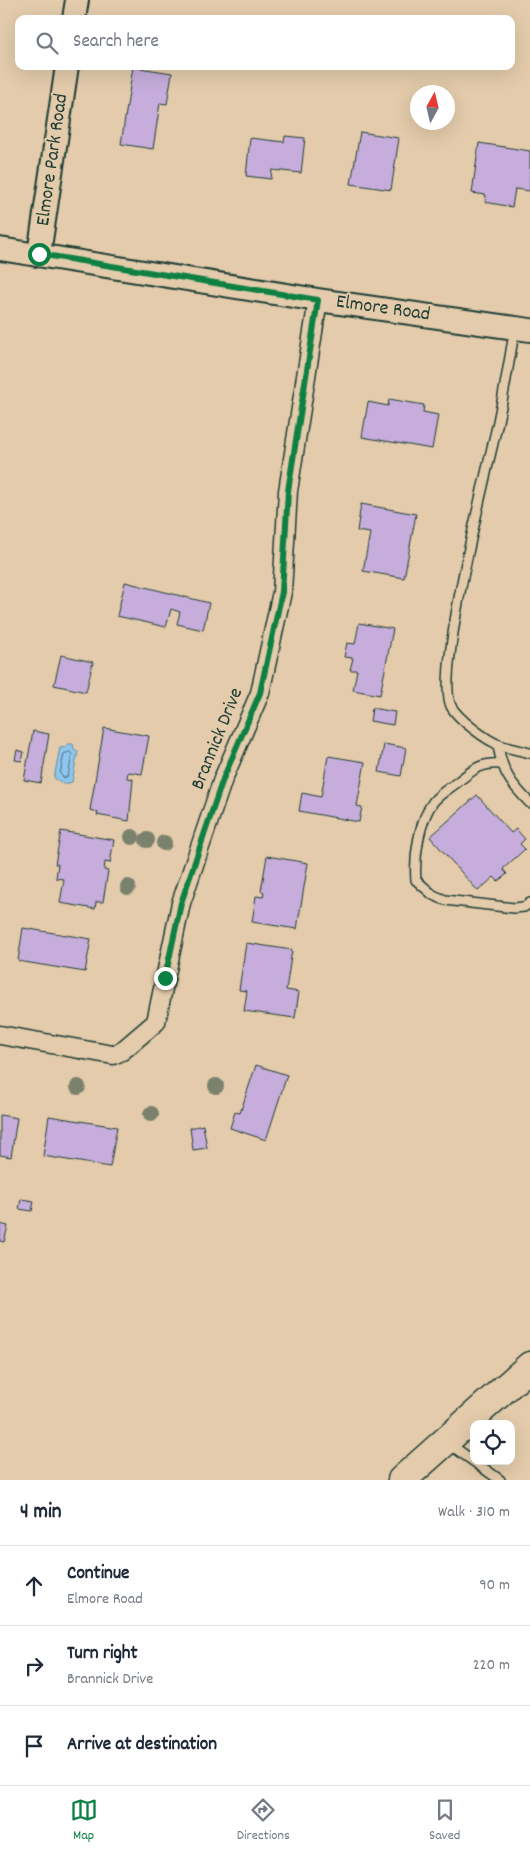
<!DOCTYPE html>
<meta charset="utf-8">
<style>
body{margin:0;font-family:Dekko,sans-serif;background:#f6f6f7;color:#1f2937}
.controls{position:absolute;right:15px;bottom:15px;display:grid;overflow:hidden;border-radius:10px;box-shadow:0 5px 20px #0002}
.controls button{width:45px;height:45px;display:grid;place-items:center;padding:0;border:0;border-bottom:1px solid #e0e1e3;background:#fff;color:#1f2937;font:25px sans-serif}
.compass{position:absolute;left:410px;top:85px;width:45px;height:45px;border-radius:50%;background:#fff;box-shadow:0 5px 20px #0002;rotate:8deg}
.stop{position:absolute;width:15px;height:15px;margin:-11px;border:4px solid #0b8043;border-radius:50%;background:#fff}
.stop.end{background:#0b8043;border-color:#fff;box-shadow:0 1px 5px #0008}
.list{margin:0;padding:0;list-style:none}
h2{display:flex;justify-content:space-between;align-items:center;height:65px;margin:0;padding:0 20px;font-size:21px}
h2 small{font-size:16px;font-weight:400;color:#747a83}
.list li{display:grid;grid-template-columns:32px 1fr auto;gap:15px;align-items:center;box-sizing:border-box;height:80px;padding:0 20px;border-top:1px solid #e0e1e3}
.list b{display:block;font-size:19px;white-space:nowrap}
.list p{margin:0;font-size:16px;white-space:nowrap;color:#747a83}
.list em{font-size:16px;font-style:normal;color:#747a83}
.icon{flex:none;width:28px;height:28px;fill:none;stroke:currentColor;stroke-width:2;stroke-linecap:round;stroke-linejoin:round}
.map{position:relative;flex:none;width:530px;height:1480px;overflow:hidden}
.search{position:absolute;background:#fff;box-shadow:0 5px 20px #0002;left:15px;right:15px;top:15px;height:55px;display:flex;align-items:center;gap:12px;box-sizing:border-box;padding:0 18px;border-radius:10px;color:#747a83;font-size:19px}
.sheet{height:305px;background:#fff}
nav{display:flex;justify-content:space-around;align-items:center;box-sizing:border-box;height:70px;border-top:1px solid #e0e1e3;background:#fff;font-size:14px;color:#747a83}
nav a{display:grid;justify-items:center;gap:2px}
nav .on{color:#0b8043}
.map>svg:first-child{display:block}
.water{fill:#8fc6ed;stroke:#628fa3}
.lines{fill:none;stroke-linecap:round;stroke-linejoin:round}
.shore{stroke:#4c747e;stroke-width:1}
.building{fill:#c6addb;stroke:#1f3d34}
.service-casing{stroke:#1f3d34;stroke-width:12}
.minor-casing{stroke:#1f3d34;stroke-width:21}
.tertiary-casing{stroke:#1f3d34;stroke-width:26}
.primary-casing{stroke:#1f3d34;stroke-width:31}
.service{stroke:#e3cbab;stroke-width:9}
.minor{stroke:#e3cbab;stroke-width:18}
.tertiary{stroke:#e3cbab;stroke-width:22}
.primary{stroke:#e3cbab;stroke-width:28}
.tree{fill:#7a816d}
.route{stroke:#0b8043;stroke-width:6}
.labels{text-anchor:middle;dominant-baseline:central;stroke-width:4;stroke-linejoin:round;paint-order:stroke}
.street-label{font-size:20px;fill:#1f3d34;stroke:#e3cbab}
</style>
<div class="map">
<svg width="530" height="1480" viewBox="0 0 530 1480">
<rect width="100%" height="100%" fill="#e3cbab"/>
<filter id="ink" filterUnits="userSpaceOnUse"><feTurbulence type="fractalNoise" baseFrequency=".02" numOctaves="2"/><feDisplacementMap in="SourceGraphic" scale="10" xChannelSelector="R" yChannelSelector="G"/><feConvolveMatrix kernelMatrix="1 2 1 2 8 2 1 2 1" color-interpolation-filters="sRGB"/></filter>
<g filter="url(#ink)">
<path class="water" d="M67 744H73L74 749 78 751 72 782 64 784 54 778 60 748 66 747Z"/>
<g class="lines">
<path class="shore" d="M70 752 72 755 68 776 64 778 60 774 64 754Z"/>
</g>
<path class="building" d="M133 67 172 73 167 104 160 103 153 149 121 144Z
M360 132 399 138 391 190 351 184Z
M285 136 305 138 301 173 272 170 271 179 246 176 250 138 284 142Z
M479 143 530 151V191L515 189 512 207 485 202 486 195 472 193Z
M389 399 424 405 423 412 438 415 432 449 362 437 368 402 388 406Z
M361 504 416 514 404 578 363 571 370 533 357 531Z
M125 582 209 603 203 630 177 624 180 612 171 609 166 627 117 616Z
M359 623 393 629 380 695 353 690 357 670H350L353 658 344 657 347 643 355 644Z
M61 655 93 662 86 692 54 685Z
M372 708 395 712 393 725 370 721Z
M104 728 149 736 142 774 128 772 127 778 133 779 129 821 97 815 98 812 90 810Z
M33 731 49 734 41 783 24 780Z
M384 744 406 748 401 776 379 772Z
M17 750 24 752 22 761 15 760Z
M328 756 365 762 357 806 362 807 359 822 299 811 302 793 321 797Z
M477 795 511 833 516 829 525 839 520 844 525 849 503 869 507 874 498 881 494 877 478 891 430 837Z
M61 831 114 840 110 863 105 862 104 870 108 871 103 902H96L95 909 60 903 64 879 56 878 58 864H55Z
M267 856 308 863 297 929 252 922 256 896 263 897 264 892 261 891Z
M23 928 91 939 85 972 18 961Z
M246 943 292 950 286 990 299 992 295 1018 244 1011 247 991 239 990Z
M256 1065 287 1075 266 1140 230 1128 235 1112 240 1113Z
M0 1115 17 1118 11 1157 0 1155Z
M49 1116 117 1127 110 1167 43 1156Z
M203 1125 207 1148 193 1150 190 1128Z
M21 1199 34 1201 32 1211 19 1209Z
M0 1224 8 1226 4 1242 0 1241Z"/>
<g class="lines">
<g class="service-casing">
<path id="service" d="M515 328C509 361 504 394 497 426 487 471 435 674 451 706 457 718 487 741 500 745 510 749 520 750 530 753
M498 745C502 772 511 784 530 803
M501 764C482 762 474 769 460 780 452 787 440 793 433 802 419 821 414 857 416 880L433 895 445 900 514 908 524 907 530 903
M448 1443 500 1480"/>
</g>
<g class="minor-casing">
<path id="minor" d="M0 1035 113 1055 122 1051 156 1022 181 903 223 779 260 693 282 592 288 491 318 300"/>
</g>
<g class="tertiary-casing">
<path id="tertiary" d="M74 19 77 0
M0 249 318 300 530 330
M39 254 67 66"/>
</g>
<g class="primary-casing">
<path id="primary" d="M402 1480 530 1366"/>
</g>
<use href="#service" class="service"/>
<use href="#minor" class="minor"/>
<use href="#tertiary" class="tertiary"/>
<use href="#primary" class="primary"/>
</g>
<g class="tree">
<circle cx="132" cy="837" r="8"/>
<circle cx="147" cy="840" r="8"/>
<circle cx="164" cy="843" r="8"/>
<circle cx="128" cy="887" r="8"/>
<circle cx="216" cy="1086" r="8"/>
<circle cx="78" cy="1087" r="8"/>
<circle cx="151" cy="1114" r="8"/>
</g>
</g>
<g class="lines" filter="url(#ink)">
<path class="route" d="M39 254 318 300 288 491 282 592 260 693 223 779 181 903 165 978"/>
</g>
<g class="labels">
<g class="street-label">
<text transform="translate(53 160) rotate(-82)">Elmore Park Road</text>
<text transform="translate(383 309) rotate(8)">Elmore Road</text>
<text transform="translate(218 739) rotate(-68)">Brannick Drive</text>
</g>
</g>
</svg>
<div class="controls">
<button><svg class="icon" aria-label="locate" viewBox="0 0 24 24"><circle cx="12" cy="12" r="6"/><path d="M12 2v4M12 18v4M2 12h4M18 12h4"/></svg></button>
</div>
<svg class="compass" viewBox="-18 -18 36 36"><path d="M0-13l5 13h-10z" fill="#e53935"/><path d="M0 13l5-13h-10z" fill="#747a83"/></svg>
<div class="stop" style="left:39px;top:254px"></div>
<div class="stop end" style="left:165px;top:978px"></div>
<div class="search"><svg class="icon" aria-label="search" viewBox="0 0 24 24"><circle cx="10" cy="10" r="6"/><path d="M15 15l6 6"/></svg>Search here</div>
</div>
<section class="sheet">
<h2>4 min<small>Walk · 310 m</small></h2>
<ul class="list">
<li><svg class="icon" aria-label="ahead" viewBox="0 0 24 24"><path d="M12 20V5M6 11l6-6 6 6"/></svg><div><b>Continue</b><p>Elmore Road</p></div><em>90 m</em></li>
<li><svg class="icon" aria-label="right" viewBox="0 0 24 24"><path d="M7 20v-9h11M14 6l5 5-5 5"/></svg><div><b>Turn right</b><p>Brannick Drive</p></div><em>220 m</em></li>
<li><svg class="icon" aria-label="arrive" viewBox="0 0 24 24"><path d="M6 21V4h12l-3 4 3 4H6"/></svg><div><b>Arrive at destination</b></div></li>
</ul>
</section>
<nav>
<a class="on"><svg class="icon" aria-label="map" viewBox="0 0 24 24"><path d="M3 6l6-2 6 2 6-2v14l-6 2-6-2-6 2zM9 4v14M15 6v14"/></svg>Map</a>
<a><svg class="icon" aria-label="directions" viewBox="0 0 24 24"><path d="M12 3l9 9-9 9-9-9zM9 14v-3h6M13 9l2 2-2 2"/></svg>Directions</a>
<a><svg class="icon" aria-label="saved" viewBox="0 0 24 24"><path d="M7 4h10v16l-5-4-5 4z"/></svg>Saved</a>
</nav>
